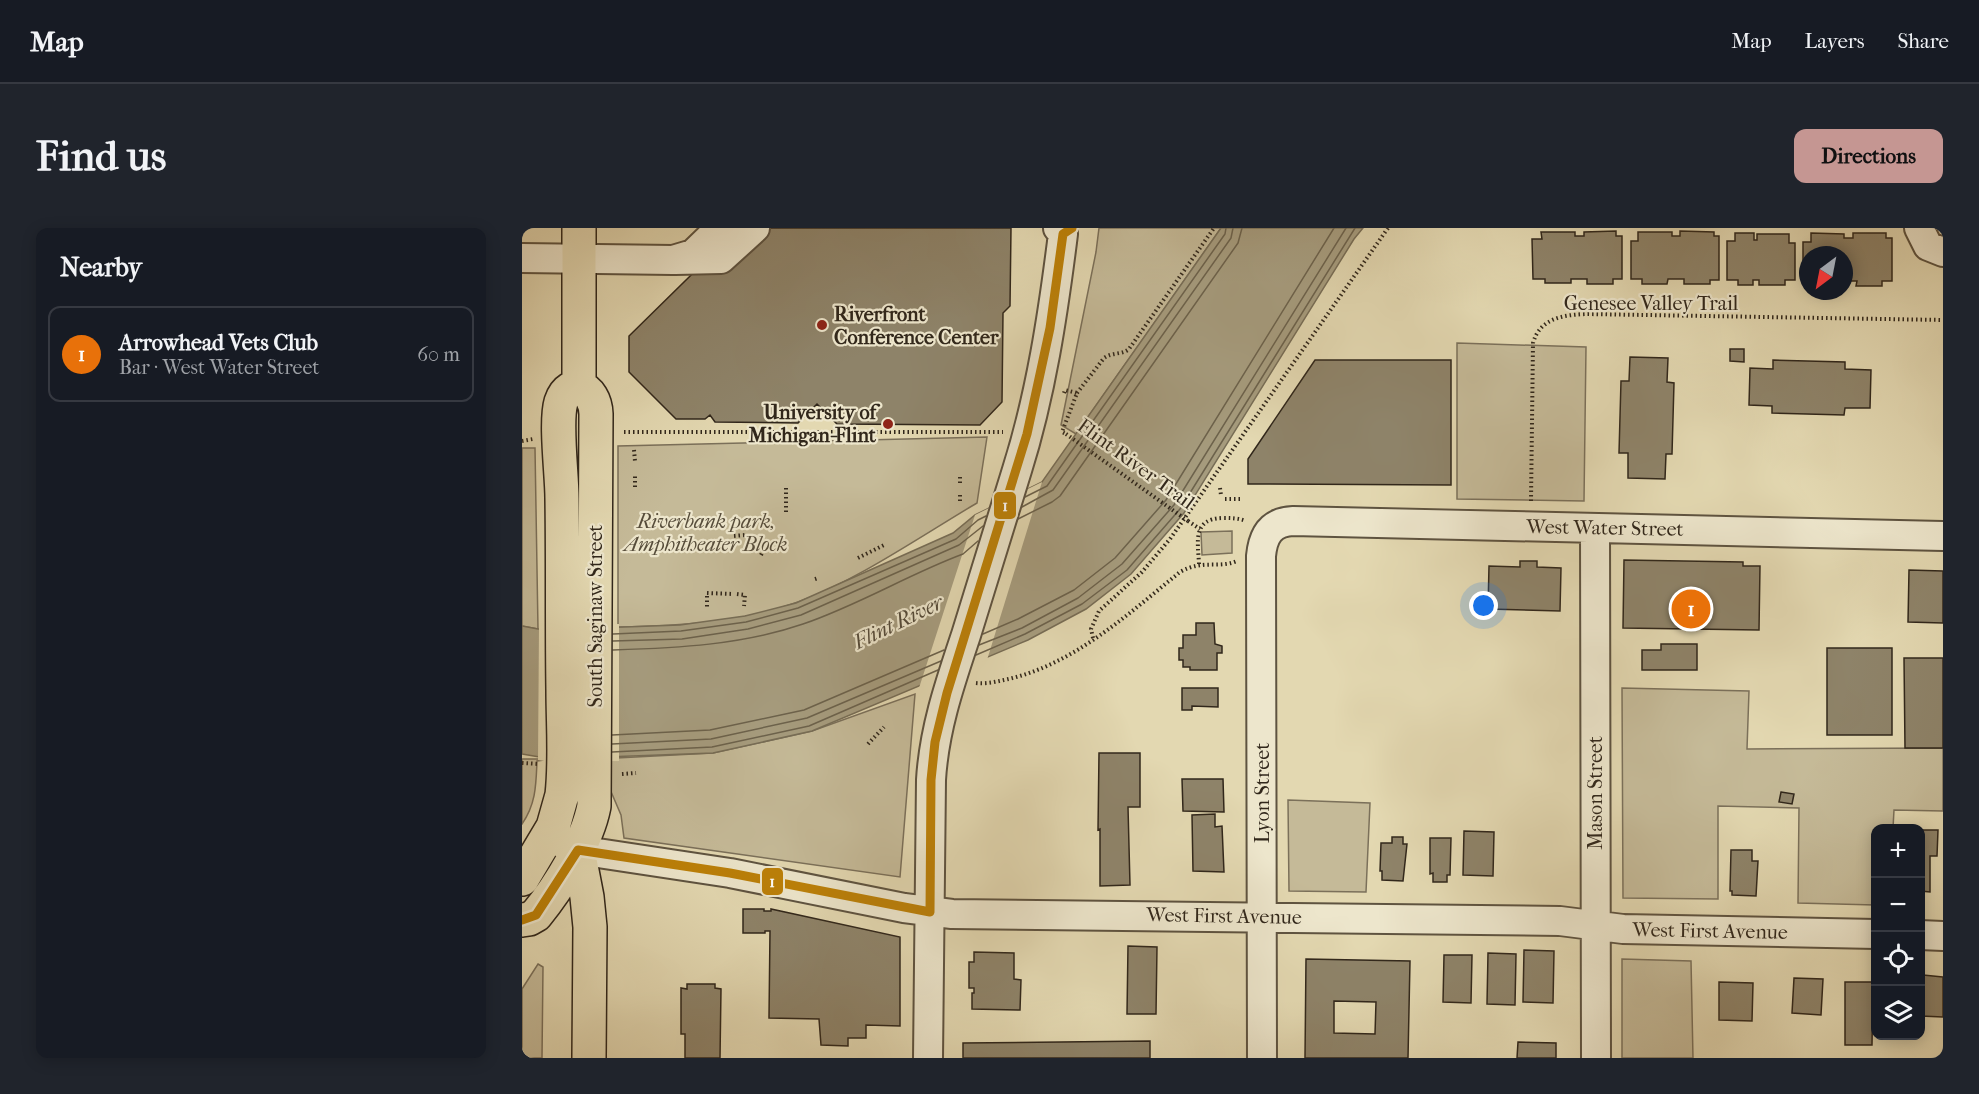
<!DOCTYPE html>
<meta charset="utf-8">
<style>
body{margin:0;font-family:"IM FELL French Canon",serif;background:#20242c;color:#f1f3f6}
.controls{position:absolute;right:18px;bottom:18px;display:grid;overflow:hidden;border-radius:12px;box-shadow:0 3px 15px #0003}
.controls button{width:54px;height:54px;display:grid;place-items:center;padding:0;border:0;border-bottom:2px solid #363941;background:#171b24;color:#f1f3f6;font:30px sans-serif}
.compass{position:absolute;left:1277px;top:18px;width:54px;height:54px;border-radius:50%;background:#171b24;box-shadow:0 3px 15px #0003;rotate:212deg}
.you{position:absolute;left:962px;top:378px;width:21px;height:21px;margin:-15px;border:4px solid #fff;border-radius:50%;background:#1a73e8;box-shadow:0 0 0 9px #1a73e833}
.badge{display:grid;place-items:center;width:39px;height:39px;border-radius:50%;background:#c59692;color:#fff;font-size:20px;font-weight:700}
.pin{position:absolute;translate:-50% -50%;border:3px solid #fff;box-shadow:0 2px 6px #0006}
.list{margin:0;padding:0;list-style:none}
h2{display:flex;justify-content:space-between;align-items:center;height:78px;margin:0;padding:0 24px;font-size:26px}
h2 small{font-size:20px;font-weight:400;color:#9ea1a6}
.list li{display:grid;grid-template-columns:39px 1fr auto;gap:18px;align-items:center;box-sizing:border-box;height:96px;margin:0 12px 12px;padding:0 12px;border:2px solid #363941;border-radius:12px}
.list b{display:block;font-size:22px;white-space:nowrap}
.list p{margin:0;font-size:20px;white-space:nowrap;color:#9ea1a6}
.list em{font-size:20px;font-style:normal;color:#9ea1a6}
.icon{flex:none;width:33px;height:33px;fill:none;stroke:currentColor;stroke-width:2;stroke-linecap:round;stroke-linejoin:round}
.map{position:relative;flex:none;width:1421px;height:830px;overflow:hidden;border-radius:12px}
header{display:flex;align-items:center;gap:36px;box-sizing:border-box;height:84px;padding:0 30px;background:#171b24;border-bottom:2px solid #363941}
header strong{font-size:28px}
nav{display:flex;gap:33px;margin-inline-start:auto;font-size:21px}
.intro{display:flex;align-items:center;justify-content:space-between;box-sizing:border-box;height:144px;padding:0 36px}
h1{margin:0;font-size:42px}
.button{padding:15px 27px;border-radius:12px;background:#c59692;color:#111;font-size:21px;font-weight:700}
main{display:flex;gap:36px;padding:0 36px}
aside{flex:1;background:#171b24;border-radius:12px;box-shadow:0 3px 15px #0003}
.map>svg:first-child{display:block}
.green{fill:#c5ba98;stroke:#7b705a;stroke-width:1.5}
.water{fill:#a69c7e;stroke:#776d56;stroke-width:1.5}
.pier{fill:#e3d8b1}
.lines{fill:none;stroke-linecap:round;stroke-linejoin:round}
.shore{stroke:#6c624c;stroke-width:1.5}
.building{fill:#8e8369;stroke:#31271b;stroke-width:1.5;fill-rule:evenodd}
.minor-casing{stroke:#5e5340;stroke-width:32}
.major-casing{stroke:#31271b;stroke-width:36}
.path{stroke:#31271b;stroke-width:4;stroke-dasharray:1.5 3;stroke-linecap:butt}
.minor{stroke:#ede6cc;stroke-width:28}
.major{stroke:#e3d8b1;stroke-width:33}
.path-bridge{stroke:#31271b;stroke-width:4;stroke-dasharray:1.5 3;stroke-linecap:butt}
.bus-1-casing{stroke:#ede6cc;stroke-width:14}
.bus-1{stroke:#bc8008;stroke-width:9}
.poi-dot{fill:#8f2418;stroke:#ede6cc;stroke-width:2}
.labels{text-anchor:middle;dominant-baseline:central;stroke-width:4.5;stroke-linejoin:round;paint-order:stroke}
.street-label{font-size:20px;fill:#31271b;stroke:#ede6cc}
.poi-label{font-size:20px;font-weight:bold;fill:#31271b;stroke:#ede6cc;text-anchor:start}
.park-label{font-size:20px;font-style:italic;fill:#564c3a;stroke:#ede6cc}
.water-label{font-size:21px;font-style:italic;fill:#544a39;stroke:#ede6cc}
.line-badge{stroke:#ede6cc;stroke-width:2}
.badge-label{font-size:16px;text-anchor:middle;font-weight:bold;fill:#fff}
</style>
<header>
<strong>Map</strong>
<nav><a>Map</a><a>Layers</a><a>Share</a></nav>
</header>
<div class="intro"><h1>Find us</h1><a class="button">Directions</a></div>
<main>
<aside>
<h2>Nearby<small></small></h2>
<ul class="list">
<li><span class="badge" style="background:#e8710a">1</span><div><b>Arrowhead Vets Club</b><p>Bar · West Water Street</p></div><em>60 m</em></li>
</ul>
</aside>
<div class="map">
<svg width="1421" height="830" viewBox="0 0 1421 830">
<rect width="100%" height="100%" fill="#e3d8b1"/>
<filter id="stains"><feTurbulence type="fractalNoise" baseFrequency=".00333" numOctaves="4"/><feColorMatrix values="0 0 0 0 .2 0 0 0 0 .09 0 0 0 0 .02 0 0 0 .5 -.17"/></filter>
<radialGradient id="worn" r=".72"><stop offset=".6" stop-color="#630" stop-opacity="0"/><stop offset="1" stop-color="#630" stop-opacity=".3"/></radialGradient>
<path class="green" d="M577 0H699L554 206 539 197 574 24Z
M935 115 1064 119 1062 273 935 271Z
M465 209 455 275C399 308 336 352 276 374 218 395 156 398 96 399V218Z
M0 220H13L16 401 0 398Z
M710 303V325L680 327 679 304Z
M1100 460 1227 463 1225 521 1421 520V583L1372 582 1371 600H1354L1353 677 1276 675 1277 580 1196 578V671L1101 670Z
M393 466 378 649 102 610 99 587 75 531 191 525 290 503Z
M0 531H29L15 533C14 557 14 576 0 596Z
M766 572 848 575 844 664 767 663Z
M1100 731 1169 733 1171 830H1100Z
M16 736 21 739 20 830H0V761Z"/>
<path class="water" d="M699 0H841L832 11 662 285 609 346 564 381 506 412 290 503 191 525 29 531 0 526V398L16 401H48L158 397 223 388 274 375 431 305 453 287 520 254Z"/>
<path class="pier" d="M520 254 465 432 397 460 453 287Z
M97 396V533L29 534 16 532 17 398Z"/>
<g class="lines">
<path class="shore" d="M503 269 525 258 703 6 704 0
M500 279 531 262 709 10 711 0
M496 291 530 274 538 268 716 15 720 0
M91 406 159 403 224 394 276 380 434 311 456 292 464 288
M461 406 496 391 552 362 593 330 644 272 812 0
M91 413 160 411 226 401 279 387 437 317 461 298
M457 417 500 400 556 370 600 336 652 277 824 0
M91 422C155 420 220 417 281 396 337 377 387 346 441 326L456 313
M454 427 503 406 560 376 605 342 658 281 833 0
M90 507 188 502 282 482 422 422
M90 516 189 511 285 490 419 433
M90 524 190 519 287 498 416 442"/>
</g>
<path class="building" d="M217 0H489L488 78 481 85 480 174 458 197 315 196 295 176 276 195 193 194 188 187 183 191H154L107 144V108Z
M1094 3V8H1100V51H1091V56H1065V51H1049V55H1023V51H1011L1010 11H1020L1019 4H1053V8H1062V4Z
M1158 3 1192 4V8H1197V52H1188V56H1162V51H1146L1145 56H1120V51H1109V13H1116V4H1150V8H1158Z
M1213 5H1232V12H1235V6H1267V15H1273V52H1263V57H1237V52H1231V57H1216V52H1205V13H1213Z
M1289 5 1322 6V10H1331V5H1364V10H1370V53H1360V58H1334L1335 53H1322V27H1286V52H1281V14H1289Z
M1208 121H1222V134L1208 133Z
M1108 129 1146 130 1145 154 1152 155 1150 226H1144L1143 251 1106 250V225H1097L1099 153H1107Z
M793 132H929V257L726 256V231Z
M1251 132 1323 134V141L1349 142 1348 180H1323L1322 187 1250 185V178L1227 177 1228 140 1251 141Z
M1102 332 1221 334V338H1238L1237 402 1101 400Z
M998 333H1015V339L1039 340 1038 383 966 381 967 338 998 339Z
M1387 342 1421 343V395L1386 394Z
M674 395H692L693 416 700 418V425H695V442H668V439H661V432H657V420H661V407H674Z
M1139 416H1175V442H1120V422H1139Z
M1305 420H1370V507H1305Z
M1382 430H1421V520H1383Z
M660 460H696V479L670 478V482H660Z
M577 525H618V579H606L608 657 578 658V601L576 602Z
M660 551H701L702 584 661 583Z
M1259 564 1272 566 1270 576 1257 574Z
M693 586V599L700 598 702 644 671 643 670 587Z
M1398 602H1416L1415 628H1408V664L1398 663Z
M942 603 972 604 971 648 941 647Z
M870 609H881V616H885L881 653 860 652V643H858L859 615H870Z
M908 610H929L928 647H925V654H911V645L908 646Z
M1209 622H1230V633H1236L1234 668 1210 667V663H1208Z
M221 681H242V683H249V681L378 709V798L344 797V810H326V818L299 817 297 791 247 790 248 703H243V705H221Z
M606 718 635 719 634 786H605Z
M1002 722 1032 723 1031 775 1001 774Z
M452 724 492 725V751L499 752 498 782 450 781V765H452V760H447V734H452Z
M966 725 994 726 993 777 965 776Z
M922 727H950L949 775 921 774Z
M784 731 888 733 886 830H783ZM812 773 854 774 853 806 812 805Z
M1401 747 1421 749V789L1399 788Z
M1272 750 1301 751 1299 787 1270 785Z
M1197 754 1231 755 1230 793 1197 792Z
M1323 754H1351L1350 817H1323Z
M165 756H193V760L199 761 198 830H163V806H159V760L165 761Z
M628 813V830H441V815Z
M996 814 1034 815V830H995Z"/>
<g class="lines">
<g class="minor-casing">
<path id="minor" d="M1397 0 1406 18 1421 24
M0 30 151 32 171 26 198 0
M153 32 199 31 233 0
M1073 300 1074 830
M56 622 208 645 382 680 430 686 1038 693 1101 701 1354 706
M1398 707 1421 708
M406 830 409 552C412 501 428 455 444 407 461 352 478 297 495 242 519 166 531 86 541 6L536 0
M740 830 739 328C741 307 749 294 771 293L1421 308"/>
</g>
<g class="major-casing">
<path id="major" d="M57 159V0
M46 617 56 622 65 669 68 699 67 830
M0 651 31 599 40 567C44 532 41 496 41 462 40 398 41 334 40 270 40 247 33 194 39 174 47 149 73 158 74 186L72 578C65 614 37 659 14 687L7 691 0 692"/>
</g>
<path class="path" d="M542 165 543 162 555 165 540 204 544 206
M555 165 582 130C590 124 600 127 607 121L692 0
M102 204H481
M0 213 11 211
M112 222 113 233
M438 255V246
M113 259V248
M264 260V287
M698 260 699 267
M438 267V276
M703 271H718
M1009 273 1011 115C1018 90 1041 87 1064 86L1421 92
M666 293 678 301
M212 308 223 307
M239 327 241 323
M336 330 364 316
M677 336C676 314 670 291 700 290 709 290 716 290 724 293
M293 351 296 350
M185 365 211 366
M215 366 223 367 222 378
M185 368V379
M571 410 569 401 577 383 620 344 648 311 866 0
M454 455C464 456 473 454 482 452 550 438 605 387 658 344 681 331 696 341 715 333
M346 516 362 499
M0 535 17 536
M100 546 114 545"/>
<use href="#minor" class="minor"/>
<use href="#major" class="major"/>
<path class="path-bridge" d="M544 206 666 293"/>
<g class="bus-1-casing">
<path id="bus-1" d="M0 692 14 687 56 622 208 645 408 684 409 552 413 514 425 465 505 206 528 100 541 6 550 0"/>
</g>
<use href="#bus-1" class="bus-1"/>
</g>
<g class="poi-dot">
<circle cx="300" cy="97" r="6"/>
<circle cx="366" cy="196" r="6"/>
</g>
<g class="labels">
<g class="street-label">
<text x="1129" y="75">Genesee Valley Trail</text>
<text transform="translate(614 236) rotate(36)">Flint River Trail</text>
<text transform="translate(1083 300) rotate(1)">West Water Street</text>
<text transform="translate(73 388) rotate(-90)">South Saginaw Street</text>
<text transform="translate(740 565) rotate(-90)">Lyon Street</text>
<text transform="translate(1073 565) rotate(-90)">Mason Street</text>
<text transform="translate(702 688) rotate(1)">West First Avenue</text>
<text transform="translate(1188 703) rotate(1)">West First Avenue</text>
</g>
<g class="poi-label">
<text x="312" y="86">Riverfront<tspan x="312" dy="23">Conference Center</tspan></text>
<text x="354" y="184" text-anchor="end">University of<tspan x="354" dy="23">Michigan-Flint</tspan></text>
</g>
<g class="park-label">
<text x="184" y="293">Riverbank park,<tspan x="184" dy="23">Amphitheater Block</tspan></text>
</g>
<g class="water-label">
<text transform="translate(376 394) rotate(-26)">Flint River</text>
</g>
</g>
<g class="line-badge">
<rect x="471" y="263" width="24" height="29" rx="6" fill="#bc8008"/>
<rect x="239" y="639" width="23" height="29" rx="6" fill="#bc8008"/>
</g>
<g class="badge-label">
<text x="483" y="283">1</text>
<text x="250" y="659">1</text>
</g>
<rect width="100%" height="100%" filter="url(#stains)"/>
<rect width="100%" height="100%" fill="url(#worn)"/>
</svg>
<div class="controls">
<button>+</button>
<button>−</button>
<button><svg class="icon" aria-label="locate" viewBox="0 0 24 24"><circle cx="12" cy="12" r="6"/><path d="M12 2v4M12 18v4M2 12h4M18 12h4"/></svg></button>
<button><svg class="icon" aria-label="layers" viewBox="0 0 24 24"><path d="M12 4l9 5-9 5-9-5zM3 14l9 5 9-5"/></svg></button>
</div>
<svg class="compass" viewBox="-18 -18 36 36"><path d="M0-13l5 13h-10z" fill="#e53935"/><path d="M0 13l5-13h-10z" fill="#9ea1a6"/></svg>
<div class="you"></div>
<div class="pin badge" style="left:1169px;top:381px;background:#e8710a">1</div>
</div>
</main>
